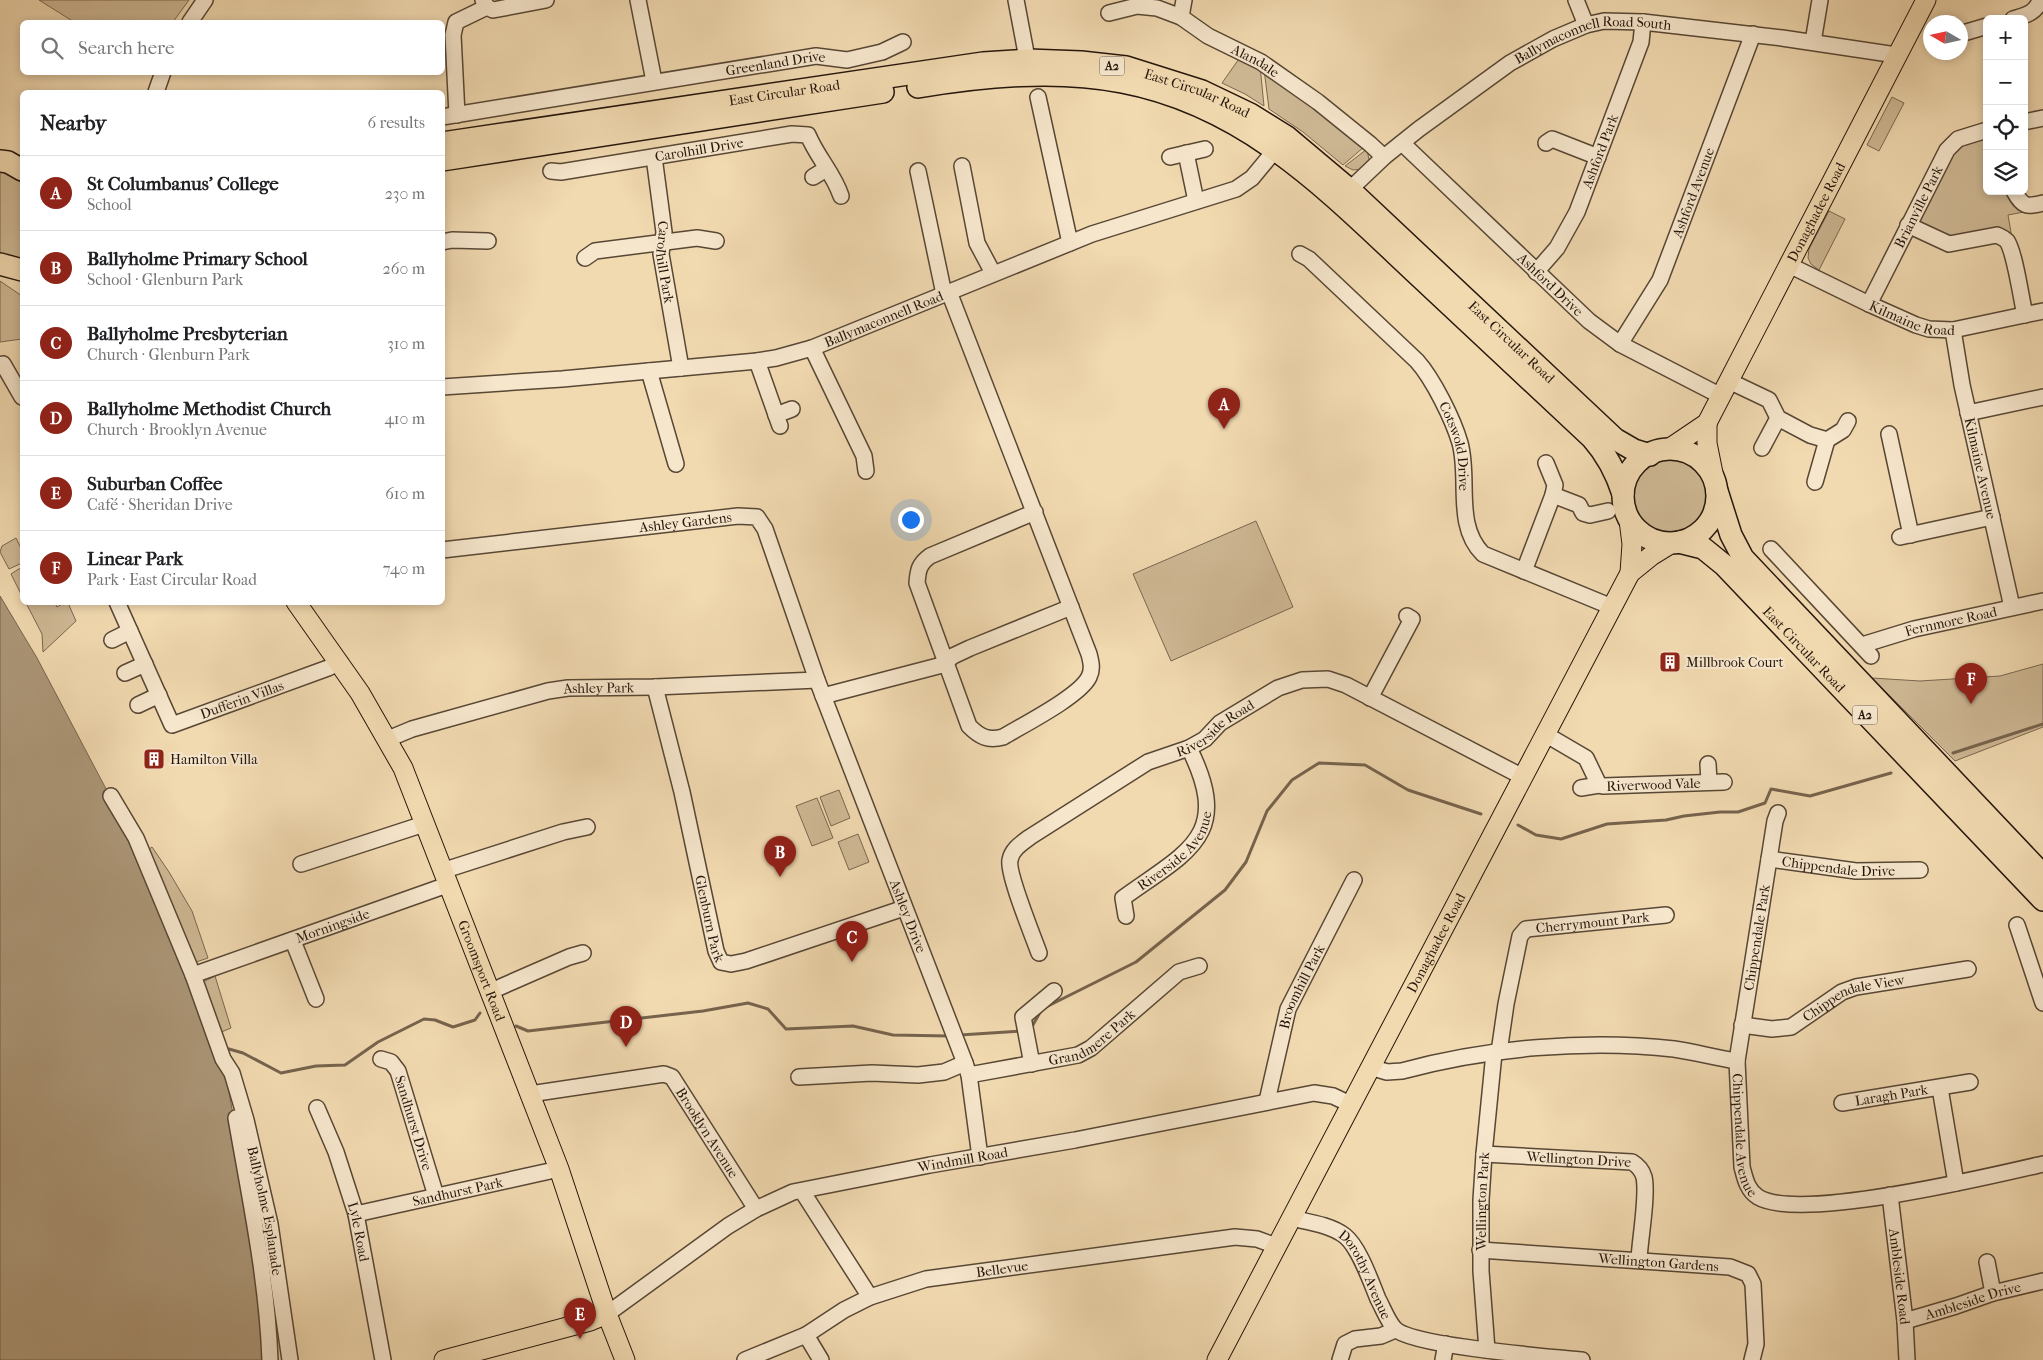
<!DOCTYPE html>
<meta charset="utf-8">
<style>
body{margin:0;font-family:"IM FELL French Canon",serif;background:#f2f2f2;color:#202124}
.controls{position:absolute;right:15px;top:15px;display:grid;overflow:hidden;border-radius:8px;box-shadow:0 2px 8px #0003}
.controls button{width:45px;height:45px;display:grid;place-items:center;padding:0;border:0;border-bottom:1px solid #e0e0e0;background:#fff;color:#202124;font:25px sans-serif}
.compass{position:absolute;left:1923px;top:15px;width:45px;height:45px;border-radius:50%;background:#fff;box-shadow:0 2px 8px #0003;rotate:279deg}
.you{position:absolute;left:910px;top:519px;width:18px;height:18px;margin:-12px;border:4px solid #fff;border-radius:50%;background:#1a73e8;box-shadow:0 0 0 8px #1a73e833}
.badge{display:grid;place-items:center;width:32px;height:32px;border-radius:50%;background:#8f2418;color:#fff;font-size:16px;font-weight:700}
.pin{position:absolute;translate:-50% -41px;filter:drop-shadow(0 1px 2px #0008)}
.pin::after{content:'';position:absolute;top:26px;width:18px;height:15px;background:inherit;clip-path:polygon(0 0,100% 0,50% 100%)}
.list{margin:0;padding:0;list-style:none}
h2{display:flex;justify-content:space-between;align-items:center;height:65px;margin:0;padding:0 20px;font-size:21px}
h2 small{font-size:16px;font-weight:400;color:#757577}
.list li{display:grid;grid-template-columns:32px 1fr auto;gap:15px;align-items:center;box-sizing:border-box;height:75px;padding:0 20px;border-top:1px solid #e0e0e0}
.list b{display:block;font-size:19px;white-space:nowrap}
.list p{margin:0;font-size:16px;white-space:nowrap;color:#757577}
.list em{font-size:16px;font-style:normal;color:#757577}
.icon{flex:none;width:28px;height:28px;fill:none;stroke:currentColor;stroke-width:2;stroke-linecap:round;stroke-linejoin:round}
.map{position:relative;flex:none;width:2043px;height:1360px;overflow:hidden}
.search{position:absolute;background:#fff;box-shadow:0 2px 8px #0003;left:20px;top:20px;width:425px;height:55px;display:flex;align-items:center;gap:12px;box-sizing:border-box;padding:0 18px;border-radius:8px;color:#757577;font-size:19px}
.panel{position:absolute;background:#fff;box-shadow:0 2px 8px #0003;left:20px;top:90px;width:425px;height:515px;border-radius:8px}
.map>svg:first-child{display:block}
.green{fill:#ceb894;stroke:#7a6750}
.water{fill:#ac9778;stroke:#76634d}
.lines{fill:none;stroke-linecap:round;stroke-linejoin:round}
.stream{stroke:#76634d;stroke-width:3}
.minor-casing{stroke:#584735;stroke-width:18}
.major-casing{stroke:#25160c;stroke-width:21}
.highway-casing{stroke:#25160c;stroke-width:24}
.minor{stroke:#f6e6cc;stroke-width:15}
.major{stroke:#f1d9b0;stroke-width:19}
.highway{stroke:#f1d9b0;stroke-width:21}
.labels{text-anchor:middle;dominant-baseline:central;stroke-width:4;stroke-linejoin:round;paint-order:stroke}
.shield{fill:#f6e6cc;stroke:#645446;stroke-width:1}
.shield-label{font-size:12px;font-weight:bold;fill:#25160c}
.street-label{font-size:14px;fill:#25160c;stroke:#f6e6cc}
.poi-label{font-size:14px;fill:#25160c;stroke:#f6e6cc;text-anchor:start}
</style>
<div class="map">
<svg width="2043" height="1360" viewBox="0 0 2043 1360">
<rect width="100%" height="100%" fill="#f1d9b0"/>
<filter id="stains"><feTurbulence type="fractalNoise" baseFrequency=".004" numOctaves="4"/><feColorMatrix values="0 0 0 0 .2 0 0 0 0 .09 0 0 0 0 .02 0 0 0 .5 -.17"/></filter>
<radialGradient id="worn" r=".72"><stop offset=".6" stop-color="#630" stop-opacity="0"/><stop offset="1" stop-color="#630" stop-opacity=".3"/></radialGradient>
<path class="green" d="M39 0H189L173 22H74Z
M1241 56 1260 66 1264 106 1245 94 1222 83Z
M1264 69 1365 146 1343 165 1303 132 1269 109Z
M1892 97 1904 103 1879 151 1867 145Z
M1987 135V191H2008C2010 204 2016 207 2029 211L2008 215 2013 244 1948 238 1919 224 1918 212 1953 146Z
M1367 149 1369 160 1362 169 1353 170 1345 166Z
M0 170 22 180V261L0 257Z
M1829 211 1845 219 1819 270 1811 264 1808 258 1809 249Z
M0 281 22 296V339L0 342Z
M1633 496a38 38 0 1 1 76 0a38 38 0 1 1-76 0Z
M1256 521 1293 607 1171 661 1133 574Z
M16 538 22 550V563L9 569 0 552 2 546Z
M22 567V596L11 574Z
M26 603H55L57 607 64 603H68L76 621 43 652 42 634Z
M2043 664V727L1955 761 1872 678 1920 681 2000 676Z
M839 790 850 818 831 826 820 797Z
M817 798 833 838 812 846 796 806Z
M858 834 869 862 849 870 838 842Z
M152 847 169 872 192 911 208 958 193 963 148 850Z
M215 976 231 1028 219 1033 201 983Z"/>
<path class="water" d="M0 596 37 658 104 785 137 852 227 1082 256 1237 266 1360H0Z"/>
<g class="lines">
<path class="stream" d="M1953 753 2043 724
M1518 825 1536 835 1561 839 1607 824 1666 820 1684 816 1720 812H1738L1765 803 1771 789 1810 796 1891 773
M516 1026 528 1031 703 1011 748 1003 768 1009 786 1029 853 1026 893 1035 949 1036
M1030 1030 1042 1009 1136 962 1225 890 1246 862 1267 811 1292 780 1319 763 1365 765 1408 790 1481 814
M960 1035 1021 1031
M223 1049H229L243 1053 281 1073 316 1066 345 1065 378 1042 424 1019 435 1020 453 1027 475 1020 480 1013"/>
<g class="minor-casing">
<g id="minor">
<path d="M483 0 487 7 493 10 546 0"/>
<path d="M638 0 654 81"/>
<path d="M1016 0 1029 69"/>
<path d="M1576 0 1586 25"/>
<path id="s1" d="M1109 13 1137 6 1157 8 1181 17 1208 36 1261 62 1318 102 1370 144 1384 157"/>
<path d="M1181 17 1184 0"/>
<path d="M2013 19C2026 15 2036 13 2040 0"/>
<path d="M190 22 205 0"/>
<path d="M1960 34 1987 26"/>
<path d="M1813 42 1820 0"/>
<path d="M156 92 163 72"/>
<path d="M1038 97 1070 243"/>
<path d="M457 115 453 35 456 22 487 7"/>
<path id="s2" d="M442 117 816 56 847 60 882 52 903 42"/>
<path d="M2024 122 2043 118"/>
<path id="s3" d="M1402 143 1589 321 1620 344 1721 396"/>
<path d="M1546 143 1552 139 1598 157"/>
<path d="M1186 153 1196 201"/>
<path id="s4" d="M654 157 664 232 661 254 681 368"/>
<path d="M1170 157 1205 149"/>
<path d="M962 166 977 243 993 273"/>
<path id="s5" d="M551 171 561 172 792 134 808 135C817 157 834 174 841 196"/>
<path d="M918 171 944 294"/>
<path d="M813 177 826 169"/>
<path d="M2014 191C2023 207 2026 207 2043 203"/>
<path id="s6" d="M1344 195 1384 157 1419 129 1510 63 1553 39 1586 25 1604 21 1643 22 1782 38 1896 55"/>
<path d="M1908 225 1949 244 1997 235C2001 237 2004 238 2007 241 2015 253 2021 298 2025 315"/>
<path d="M442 242 452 240 488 241"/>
<path id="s7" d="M1300 254 1309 259 1417 361C1433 379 1453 419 1460 443 1470 479 1454 525 1483 554L1612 607"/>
<path d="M585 258 595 251 697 238 716 241"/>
<path id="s8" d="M1789 265 1869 304 1916 325 1929 329 1953 330 2043 311"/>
<path id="s9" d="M1536 272 1557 248 1577 212 1641 42 1643 22"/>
<path d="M949 292 1089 654C1091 662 1093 669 1089 677 1080 696 1023 725 1003 737 988 741 980 737 969 726L917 583C918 570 919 564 930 556L1035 512"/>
<path id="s10" d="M1869 304 1947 150 1958 139 1987 130"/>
<path id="s11" d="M1953 330 1962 385 2012 607"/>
<path id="s12" d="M1620 344 1660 280 1753 34"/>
<path d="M812 348 864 456 866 471"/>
<path d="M757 361 780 426"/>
<path d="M3 364 22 397"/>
<path d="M649 371 676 464"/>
<path d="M1729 381 1769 400 1778 418 1810 435 1827 440"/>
<path id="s13" d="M442 387 562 379 757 361 776 358 812 348 1092 234 1236 189 1252 178 1281 143"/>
<path d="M1968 413 2043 397"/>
<path d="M776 415 792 409"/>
<path d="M1889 434 1911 535"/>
<path d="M1762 448 1778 418"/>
<path d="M1815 482 1827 440 1843 430 1848 421"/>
<path d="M1553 495 1579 505 1583 513 1590 515 1608 511"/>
<path d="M1900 537 1992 517"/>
<path d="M1771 549 1871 656"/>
<path id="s14" d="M442 550 738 516 757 517 765 529 817 680 965 1063 969 1075 980 1157"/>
<path d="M1524 571 1553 495 1555 485 1546 463"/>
<path id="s15" d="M117 602 172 725 328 668 340 662"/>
<path d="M112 640 130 631"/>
<path id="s16" d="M1862 645 1914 629 2043 601"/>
<path d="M125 673 145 664"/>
<path id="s17" d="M655 687 682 792 716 951 721 962 731 964 746 961 904 908"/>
<path d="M823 696 942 665 953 656 970 648 1071 607"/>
<path d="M1370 698 1412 619 1407 616"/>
<path d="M138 705 159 695"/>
<path id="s18" d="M1545 734 1586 758 1599 785 1603 786 1724 782"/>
<path id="s19" d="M388 739 412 729 548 691 568 688 655 687 817 680"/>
<path d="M1708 764 1709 782"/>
<path d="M1581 788 1599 785"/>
<path id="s20" d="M111 796 136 838 193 975 223 1059 232 1073 246 1120 270 1224 290 1360"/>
<path id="s21" d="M1769 859 1856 871 1920 870"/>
<path d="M301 864 424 824"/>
<path d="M442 871 563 832 587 827"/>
<path id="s22" d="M1126 916 1123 898C1188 851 1233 836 1189 748"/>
<path d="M2017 925 2043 1003"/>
<path d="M293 941 316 999"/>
<path id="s23" d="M1039 953C1033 936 1007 873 1010 860 1012 849 1022 843 1030 837L1148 762 1189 748 1205 739 1220 723 1278 688 1302 680 1328 679 1346 685 1523 777"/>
<path id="s24" d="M193 975 447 885"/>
<path d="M489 992 569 957 583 953"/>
<path id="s25" d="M1742 1025 1772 1029 1791 1027 1842 992 1856 987 1968 969"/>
<path id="s26" d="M1499 1052 1506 1004 1520 936 1526 929 1666 915"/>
<path id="s27" d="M381 1059 391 1062 398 1071 436 1196"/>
<path id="s28" d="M1737 1061 1775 821 1778 813"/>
<path d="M1032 1064 1023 1017 1054 991"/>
<path id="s29" d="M1370 1067 1387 1072 1402 1071C1486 1048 1587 1039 1674 1049 1695 1052 1716 1058 1737 1061L1742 1167C1745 1178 1747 1190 1758 1197 1799 1222 1991 1176 2043 1164"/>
<path id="s30" d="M969 1075 1078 1055 1091 1048 1179 972 1199 966"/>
<path d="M799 1077 872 1073 918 1075 944 1072 965 1063"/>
<path d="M1940 1088 1956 1183"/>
<path id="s31" d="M530 1094 664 1074 672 1077 756 1209"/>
<path id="s32" d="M1267 1101 1288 1009 1354 880"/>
<path id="s33" d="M1842 1103 1970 1082"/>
<path id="s34" d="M317 1108 336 1152 356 1214 383 1360"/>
<path d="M236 1118C250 1199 267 1278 270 1360"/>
<path id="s35" d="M1484 1154 1632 1162C1637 1165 1642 1170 1644 1177 1648 1195 1640 1239 1639 1259"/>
<path d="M802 1191 870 1297"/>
<path id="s36" d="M1890 1195 1905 1321 1907 1360"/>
<path id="s37" d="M356 1214 559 1169"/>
<path id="s38" d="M1291 1218C1308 1222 1331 1225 1345 1236 1359 1247 1371 1282 1378 1299 1383 1308 1388 1322 1395 1329 1413 1346 1550 1357 1582 1360"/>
<path id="s39" d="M1480 1250 1730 1267 1748 1274 1753 1284 1756 1344 1752 1360"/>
<path d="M1987 1262 1993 1293"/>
<path id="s40" d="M607 1314 728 1226 756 1209 793 1192 930 1165 1075 1140 1314 1093 1333 1096 1350 1104"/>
<path id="s41" d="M1905 1321 1956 1306 1993 1293 2043 1281"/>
<path d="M806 1335 821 1360"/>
<path id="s42" d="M1487 1350 1481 1271V1200L1484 1154 1494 1053"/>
<path id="s43" d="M745 1360 806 1335 844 1310 870 1297 926 1279 1235 1237 1257 1239 1276 1246"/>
<path d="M1340 1360 1345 1344 1355 1339 1381 1336 1395 1330"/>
<path d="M1443 1360 1446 1344"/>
</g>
</g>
<g class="major-casing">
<g id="major">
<path d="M1707 423V443L1714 478"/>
<path id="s44" d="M1670 448 1707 423 1926 0"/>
<path d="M1630 573 1651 556 1672 543"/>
<path id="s45" d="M296 602 360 693 403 768 559 1169 607 1314 625 1360"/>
<path d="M444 1360 590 1321 607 1314"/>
<path id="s46" d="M1217 1360 1630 573 1632 544 1629 520"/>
</g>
</g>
<g class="highway-casing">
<g id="highway">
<path d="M918 87C984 76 1056 69 1122 82 1249 106 1331 194 1421 278 1478 331 1535 385 1592 438 1607 455 1616 472 1623 494"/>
<path id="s47" d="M442 143 983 63 1028 60 1081 62 1126 67 1202 91 1250 114 1287 137 1350 190 1615 439 1634 450 1650 455"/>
<path d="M442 160 883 92"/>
<path d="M0 161 8 162 22 170"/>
<path d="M0 264 22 270"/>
<circle cx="1670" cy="496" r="47"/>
<path d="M1717 491 1731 535 1743 558 2043 875"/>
<path id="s48" d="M1679 542 1703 548 1724 565 2043 900"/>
</g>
</g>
<use href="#minor" class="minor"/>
<use href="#major" class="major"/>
<use href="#highway" class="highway"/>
</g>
<defs>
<g id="building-square" transform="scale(1.125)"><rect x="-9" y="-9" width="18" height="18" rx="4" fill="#8f2418" stroke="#f6e6cc"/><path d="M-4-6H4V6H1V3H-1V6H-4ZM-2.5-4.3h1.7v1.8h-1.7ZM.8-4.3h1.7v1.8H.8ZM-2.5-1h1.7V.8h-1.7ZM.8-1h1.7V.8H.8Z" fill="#fff"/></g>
</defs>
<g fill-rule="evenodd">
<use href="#building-square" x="1670" y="662"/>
<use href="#building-square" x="154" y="759"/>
</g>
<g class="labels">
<g class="shield">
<rect x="1099.5" y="56.5" width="25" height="19" rx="4"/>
<rect x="1852.5" y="705.5" width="25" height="19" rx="4"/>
</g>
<g class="shield-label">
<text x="1112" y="66">A2</text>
<text x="1865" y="715">A2</text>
</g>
<g class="street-label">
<text stroke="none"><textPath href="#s6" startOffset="301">Ballymaconnell Road South</textPath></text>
<text stroke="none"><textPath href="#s1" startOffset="161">Alandale</textPath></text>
<text stroke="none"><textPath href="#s2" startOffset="338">Greenland Drive</textPath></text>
<text stroke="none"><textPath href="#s47" startOffset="346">East Circular Road</textPath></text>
<text stroke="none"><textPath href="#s47" startOffset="766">East Circular Road</textPath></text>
<text stroke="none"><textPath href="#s5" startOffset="150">Carolhill Drive</textPath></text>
<text stroke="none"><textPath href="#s9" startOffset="138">Ashford Park</textPath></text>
<text stroke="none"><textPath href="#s12" startOffset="169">Ashford Avenue</textPath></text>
<text stroke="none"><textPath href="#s10" startOffset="109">Brianville Park</textPath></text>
<text stroke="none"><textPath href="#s44" startOffset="282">Donaghadee Road</textPath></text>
<text stroke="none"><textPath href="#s4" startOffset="106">Carolhill Park</textPath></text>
<text stroke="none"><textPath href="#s3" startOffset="205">Ashford Drive</textPath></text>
<text stroke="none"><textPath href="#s8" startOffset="135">Kilmaine Road</textPath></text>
<text stroke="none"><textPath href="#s13" startOffset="450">Ballymaconnell Road</textPath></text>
<text stroke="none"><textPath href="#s47" startOffset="1171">East Circular Road</textPath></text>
<text stroke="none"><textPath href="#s7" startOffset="254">Cotswold Drive</textPath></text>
<text stroke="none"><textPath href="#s11" startOffset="141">Kilmaine Avenue</textPath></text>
<text stroke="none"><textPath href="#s14" startOffset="245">Ashley Gardens</textPath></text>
<text stroke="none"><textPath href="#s16" startOffset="92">Fernmore Road</textPath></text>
<text stroke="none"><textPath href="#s48" startOffset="168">East Circular Road</textPath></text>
<text stroke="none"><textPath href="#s19" startOffset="218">Ashley Park</textPath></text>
<text stroke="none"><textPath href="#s15" startOffset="209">Dufferin Villas</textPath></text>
<text stroke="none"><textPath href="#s23" startOffset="345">Riverside Road</textPath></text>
<text stroke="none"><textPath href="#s18" startOffset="132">Riverwood Vale</textPath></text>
<text stroke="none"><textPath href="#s22" startOffset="90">Riverside Avenue</textPath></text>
<text stroke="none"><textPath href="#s21" startOffset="70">Chippendale Drive</textPath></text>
<text stroke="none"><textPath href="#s17" startOffset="238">Glenburn Park</textPath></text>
<text stroke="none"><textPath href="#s14" startOffset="744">Ashley Drive</textPath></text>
<text stroke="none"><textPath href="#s26" startOffset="194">Cherrymount Park</textPath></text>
<text stroke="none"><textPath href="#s24" startOffset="148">Morningside</textPath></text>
<text stroke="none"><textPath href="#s28" startOffset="125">Chippendale Park</textPath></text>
<text stroke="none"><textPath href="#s46" startOffset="471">Donaghadee Road</textPath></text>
<text stroke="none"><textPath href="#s45" startOffset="415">Groomsport Road</textPath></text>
<text stroke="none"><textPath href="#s32" startOffset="120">Broomhill Park</textPath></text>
<text stroke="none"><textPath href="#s25" startOffset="120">Chippendale View</textPath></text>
<text stroke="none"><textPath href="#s30" startOffset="131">Grandmere Park</textPath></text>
<text stroke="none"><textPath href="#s33" startOffset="50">Laragh Park</textPath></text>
<text stroke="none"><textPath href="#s27" startOffset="76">Sandhurst Drive</textPath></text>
<text stroke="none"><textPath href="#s29" startOffset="446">Chippendale Avenue</textPath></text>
<text stroke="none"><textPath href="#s31" startOffset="210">Brooklyn Avenue</textPath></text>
<text stroke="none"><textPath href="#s40" startOffset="396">Windmill Road</textPath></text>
<text stroke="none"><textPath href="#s35" startOffset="95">Wellington Drive</textPath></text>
<text stroke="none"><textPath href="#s37" startOffset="104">Sandhurst Park</textPath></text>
<text stroke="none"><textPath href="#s42" startOffset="149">Wellington Park</textPath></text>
<text stroke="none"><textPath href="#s20" startOffset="445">Ballyholme Esplanade</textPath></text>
<text stroke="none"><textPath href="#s34" startOffset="131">Lyle Road</textPath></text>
<text stroke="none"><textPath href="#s39" startOffset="179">Wellington Gardens</textPath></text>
<text stroke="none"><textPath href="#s43" startOffset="276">Bellevue</textPath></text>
<text stroke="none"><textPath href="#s38" startOffset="101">Dorothy Avenue</textPath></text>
<text stroke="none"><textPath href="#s36" startOffset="82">Ambleside Road</textPath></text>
<text stroke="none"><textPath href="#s41" startOffset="71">Ambleside Drive</textPath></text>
</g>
<g class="poi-label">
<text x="1686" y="662">Millbrook Court</text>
<text x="170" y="759">Hamilton Villa</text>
</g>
</g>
<rect width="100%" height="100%" filter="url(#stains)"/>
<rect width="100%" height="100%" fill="url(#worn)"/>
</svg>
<div class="controls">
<button>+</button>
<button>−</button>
<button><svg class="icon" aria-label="locate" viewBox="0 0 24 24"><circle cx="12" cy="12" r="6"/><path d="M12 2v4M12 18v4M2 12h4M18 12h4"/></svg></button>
<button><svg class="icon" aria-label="layers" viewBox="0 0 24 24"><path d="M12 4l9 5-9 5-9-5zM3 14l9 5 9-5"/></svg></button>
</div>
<svg class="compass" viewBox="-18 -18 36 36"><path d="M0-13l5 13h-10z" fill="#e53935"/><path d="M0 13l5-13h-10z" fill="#757577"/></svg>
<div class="you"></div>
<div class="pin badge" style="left:1224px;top:429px">A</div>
<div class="pin badge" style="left:780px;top:877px">B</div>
<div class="pin badge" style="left:852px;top:962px">C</div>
<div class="pin badge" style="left:626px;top:1047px">D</div>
<div class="pin badge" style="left:580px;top:1339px">E</div>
<div class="pin badge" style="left:1971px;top:704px">F</div>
<div class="search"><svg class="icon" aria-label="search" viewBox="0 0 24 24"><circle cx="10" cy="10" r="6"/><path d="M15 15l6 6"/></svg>Search here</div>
<section class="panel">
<h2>Nearby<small>6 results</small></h2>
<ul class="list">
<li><span class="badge">A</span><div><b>St Columbanus' College</b><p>School</p></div><em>230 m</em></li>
<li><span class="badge">B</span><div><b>Ballyholme Primary School</b><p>School · Glenburn Park</p></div><em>260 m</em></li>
<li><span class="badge">C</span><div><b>Ballyholme Presbyterian</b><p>Church · Glenburn Park</p></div><em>310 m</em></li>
<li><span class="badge">D</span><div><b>Ballyholme Methodist Church</b><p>Church · Brooklyn Avenue</p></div><em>410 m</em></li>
<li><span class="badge">E</span><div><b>Suburban Coffee</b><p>Café · Sheridan Drive</p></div><em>610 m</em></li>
<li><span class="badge">F</span><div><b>Linear Park</b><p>Park · East Circular Road</p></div><em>740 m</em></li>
</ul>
</section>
</div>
